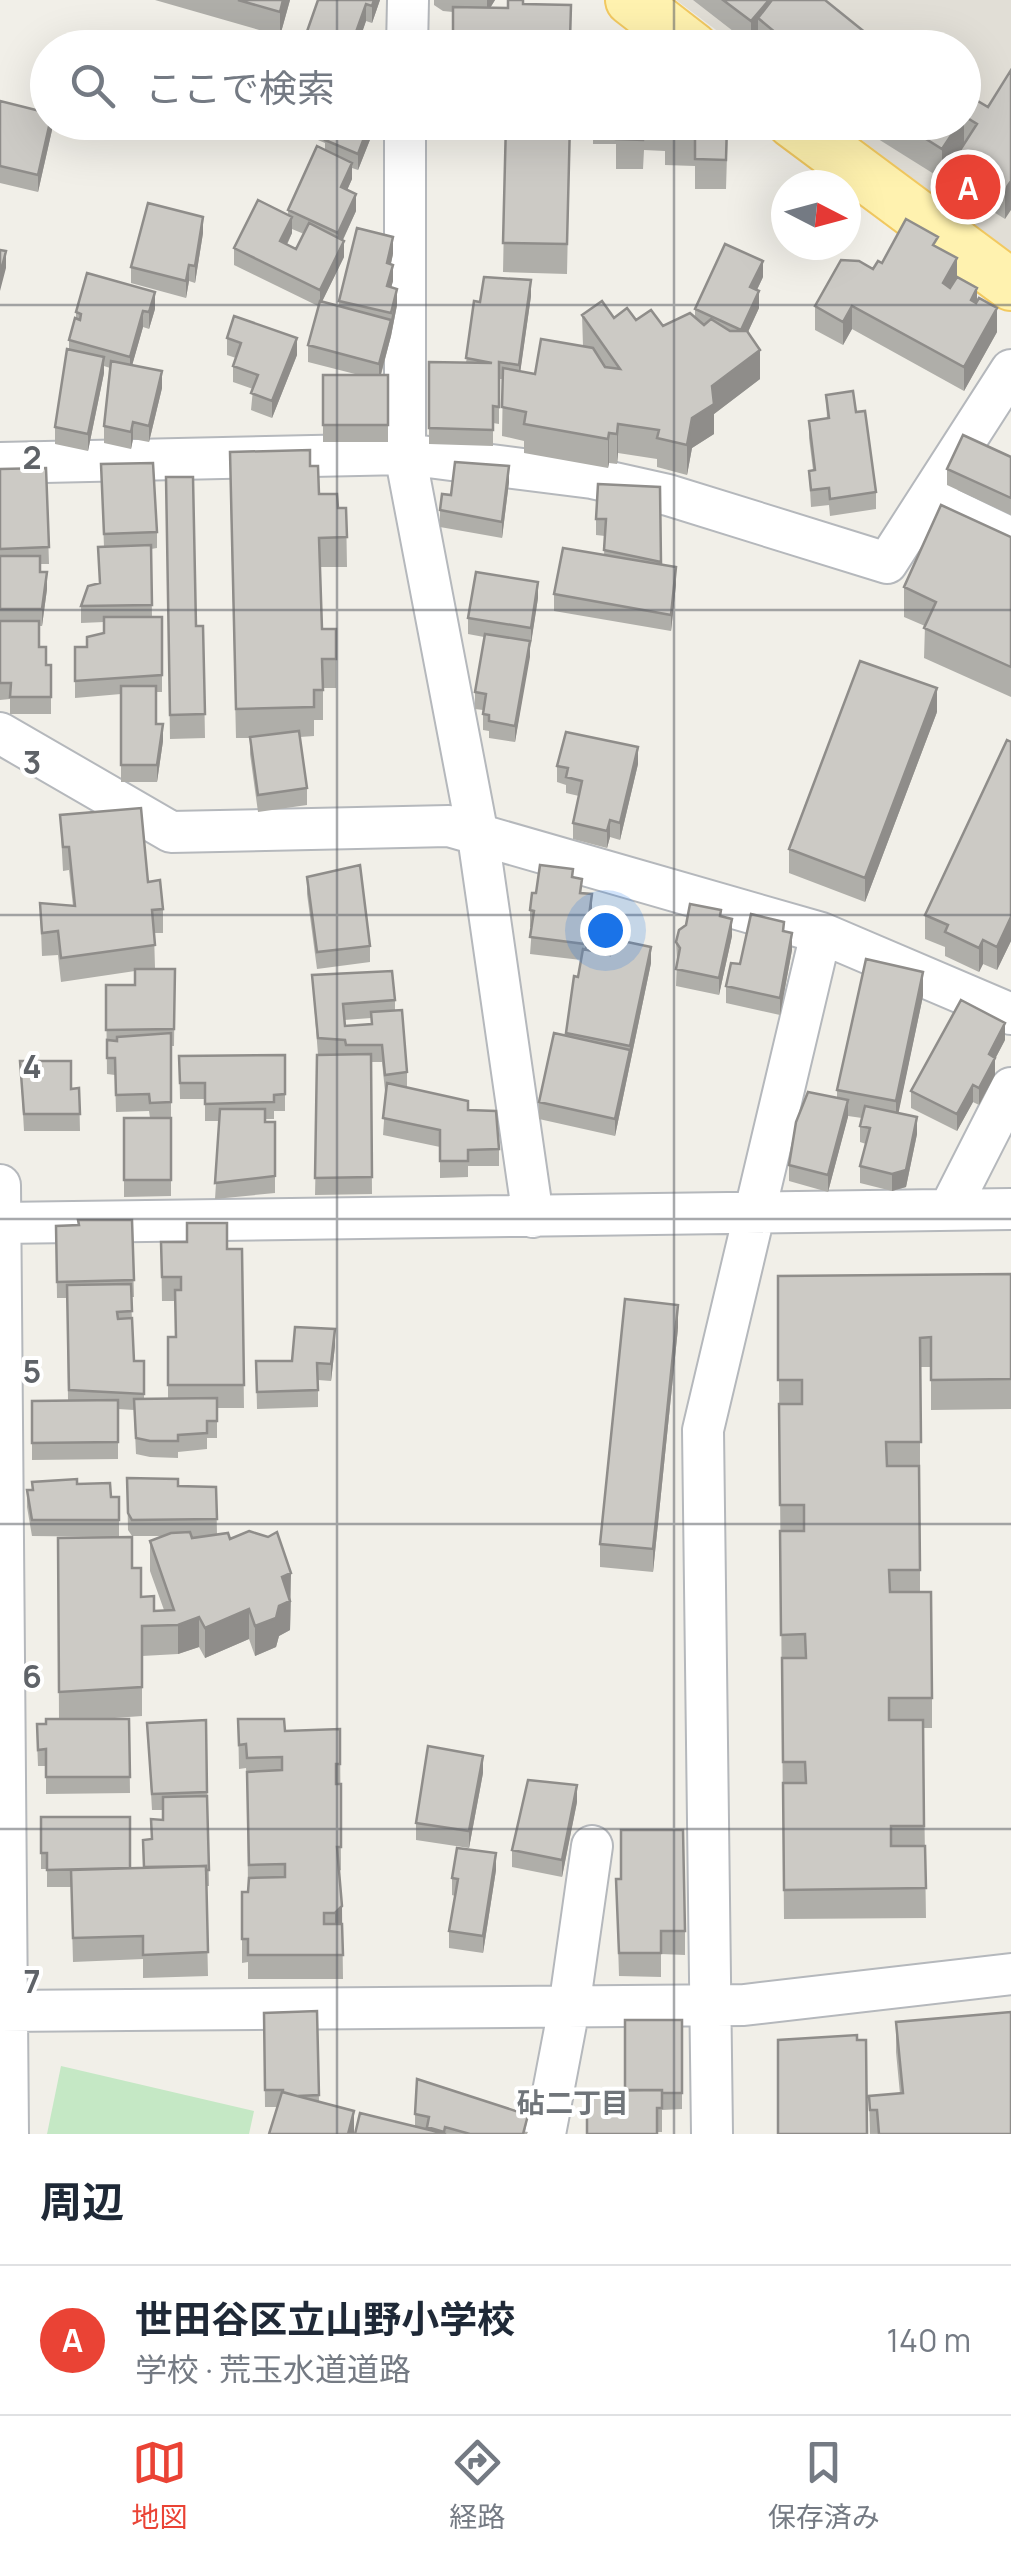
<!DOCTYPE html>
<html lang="ja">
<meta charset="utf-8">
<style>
body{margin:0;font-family:Manrope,"Noto Sans JP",sans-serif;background:#f6f6f7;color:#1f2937}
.compass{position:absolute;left:771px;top:170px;width:90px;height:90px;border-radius:50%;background:#fff;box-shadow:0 10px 40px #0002;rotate:96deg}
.you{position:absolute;left:605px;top:930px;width:35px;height:35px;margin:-25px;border:8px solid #fff;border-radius:50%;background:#1a73e8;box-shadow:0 0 0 15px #1a73e833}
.badge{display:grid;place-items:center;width:65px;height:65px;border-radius:50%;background:#ea4335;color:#fff;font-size:32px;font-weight:700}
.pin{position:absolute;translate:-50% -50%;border:5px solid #fff;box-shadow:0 2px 10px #0006}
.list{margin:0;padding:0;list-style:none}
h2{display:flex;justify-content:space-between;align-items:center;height:130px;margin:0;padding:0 40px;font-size:42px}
h2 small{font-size:32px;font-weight:400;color:#747a83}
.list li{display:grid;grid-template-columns:65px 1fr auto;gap:30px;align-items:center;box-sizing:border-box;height:150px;padding:0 40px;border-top:2px solid #e0e1e3}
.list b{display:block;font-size:38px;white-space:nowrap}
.list p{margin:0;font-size:32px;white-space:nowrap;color:#747a83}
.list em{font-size:32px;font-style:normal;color:#747a83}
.icon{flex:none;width:55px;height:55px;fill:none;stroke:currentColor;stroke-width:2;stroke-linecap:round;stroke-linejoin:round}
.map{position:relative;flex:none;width:1011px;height:2134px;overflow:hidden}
.search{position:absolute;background:#fff;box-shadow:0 10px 40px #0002;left:30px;right:30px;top:30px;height:110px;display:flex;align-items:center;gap:25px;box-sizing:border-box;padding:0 35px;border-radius:55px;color:#747a83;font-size:38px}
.sheet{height:280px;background:#fff}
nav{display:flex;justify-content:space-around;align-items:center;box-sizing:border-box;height:140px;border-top:2px solid #e0e1e3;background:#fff;font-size:28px;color:#747a83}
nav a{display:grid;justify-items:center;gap:5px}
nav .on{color:#ea4335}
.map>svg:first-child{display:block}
.education{fill:#e1ded6}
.green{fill:#c5e8c5}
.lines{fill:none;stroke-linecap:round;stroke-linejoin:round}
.minor-casing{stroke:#b5b8bc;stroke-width:44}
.major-casing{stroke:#f2c960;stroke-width:54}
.minor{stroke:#fff;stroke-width:40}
.major{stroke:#fff2af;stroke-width:50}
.wall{fill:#afaea9;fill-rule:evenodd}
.shaded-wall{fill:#8f8d8a}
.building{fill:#cccac5;stroke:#8f8d8a;stroke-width:2.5}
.grid{fill:none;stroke:#5f6368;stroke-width:2.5;stroke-opacity:0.55}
.labels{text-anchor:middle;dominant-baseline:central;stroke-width:8;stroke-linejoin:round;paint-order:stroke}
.neighbourhood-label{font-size:28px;font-weight:bold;fill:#70757a;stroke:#fff}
.grid-label{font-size:32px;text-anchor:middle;font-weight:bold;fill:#5f6368;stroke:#fff;stroke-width:8;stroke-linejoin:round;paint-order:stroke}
</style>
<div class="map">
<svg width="1011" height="2134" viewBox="0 0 1011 2134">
<rect width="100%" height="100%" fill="#f1efe8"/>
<path class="education" d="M676 0H1011V252L839 123 964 122V48L739 47Z"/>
<path class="green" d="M61 2066 254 2111 249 2134H47Z"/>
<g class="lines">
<g class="minor-casing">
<path id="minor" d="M407 48 408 0
M405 122V454L478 836 533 1217
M0 463 405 454 592 478 668 495 887 563 1011 370
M930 499 1011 538
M0 733 171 832 449 826 821 933 1011 1014
M0 1185 8 2134
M950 1208 1011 1088
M0 1223 1011 1209
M0 2011 744 2005 1011 1974
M545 2134 569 2008 592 1846
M712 2134 703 1430 821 933"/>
</g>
<g class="major-casing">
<path id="major" d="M631 0 693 48
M792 122 1011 285"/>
</g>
<use href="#minor" class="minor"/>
<use href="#major" class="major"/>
</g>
<path class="wall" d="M155 0H290L280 36Z
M318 0H380L372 23 366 21 361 34 363 48H304V40Z
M434 0H495L490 8H508L523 4 570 40 683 48H453V12L443 11 434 5Z
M693 0H825L877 42 886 48H758V37L751 45Z
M1011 70 1005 219 955 188V159L942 179 851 122H964V93L988 107Z
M0 101 52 122V130L38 192 0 183Z
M313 122H377L358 170 352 168V179L347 190 356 211 343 240 344 257 322 301 339 306V301L393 254 391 264 393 281 391 287 397 305 391 336 381 375H388V442H323V375H359L308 362V345L318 306 234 265V248L288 214V210L325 150V143L313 138ZM292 229 304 234 296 249 287 245 292 233Z
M506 122H728L726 189H695V166L665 165V151L644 150 643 169H616V144H593V131L570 130 567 274 503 272Z
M203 233 195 283 189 281 186 298 131 283V267Z
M938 248 957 277 977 301 997 332 964 391 852 329 843 345 815 330V306L882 263Z
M763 277 757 290 759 308 748 332 760 379 714 414V434L692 448 687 475 657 467V459L618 453 617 464 609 463 608 468 524 453V441L502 436 503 379H499V424L493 423V446L429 444V362H466L480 302 531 296 520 372 535 374 583 346 582 315 636 320 663 326 695 317V309Z
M155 309 149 329 143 327 132 365 162 388 149 442 133 439 131 449 104 443V426L110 368 104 366V373L88 451 55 444V427L69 349V340L76 318V312Z
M227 338 297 355 272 418 251 410 253 389 233 382V366L236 358 227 355Z
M826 395 856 412 876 492V509L830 516 829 505 811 507 809 471 813 470 809 438V421L827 419Z
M1011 457V515L947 485V469Z
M101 464 157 532V548L151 549 152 617H162V692H156V724L163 741 157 782H121V694L75 698V647H87L104 633V622L81 623V606L99 583 104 547Z
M310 466 319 494 338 508H346L347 567H320L322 629H336V688H323V720H314V736L300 737 307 788V805L258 812 250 754V738H236L230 481Z
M46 468 49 564H40V572L47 589 42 626H39V647L46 665H51V714H10V699L0 700V469Z
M166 477 196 626H203L205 738 170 739Z
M509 482 502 538 440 527V510L451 495Z
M660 487 661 564 676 584 671 631 554 611V594L604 555 605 536 596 535V519Z
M1011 537V697L924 658 925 626 904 617V587Z
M538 598 515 742 489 738V731L483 730V710L475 709V692L484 637 468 634V618Z
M937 712 865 902 789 873V849Z
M1011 742V941L997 970 983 964 979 972 945 956V947L925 939V915Z
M638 764 620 840 610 837 607 848 573 839V823L579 796 566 793V785L557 782V766Z
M60 815 148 882 163 909V933H154L155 968 175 969 174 1046H171V1196L124 1197V1118H150L149 1111 116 1112 115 1075 107 1074 106 985H135V971L61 982 58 955 42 956 40 903 73 906 69 870 63 871Z
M307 877 370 946V962L317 969 307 894Z
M573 877 592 911 587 950 651 963 615 1136 539 1119V1102L566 1035 574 976 578 977 581 960 530 954 532 927H530V910L536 893Z
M721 916 732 936 719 995 676 986 677 961 676 942Z
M784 931 792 950 780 1015 726 1003V986L740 964Z
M312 975 395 1000V1011L407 1072V1087L468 1110 499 1149V1166H468V1177L440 1178V1147L383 1135 386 1091H385L382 1062H371L372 1194 315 1195 318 1055ZM371 1018V1024L345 1026 344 1020Z
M923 996 898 1113 917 1134 906 1187 892 1191 860 1183V1166L866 1144 860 1142V1126L862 1118 848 1116 828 1192 789 1181V1165L837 1098V1090Z
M1005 1040 995 1059V1075L979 1105 973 1102 957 1131 911 1108V1091Z
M285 1055V1111H274V1119H265V1122H275V1193L215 1199 220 1121H205V1099H180L179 1056Z
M20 1061 71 1089 79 1088 80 1131H24Z
M132 1220 134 1297H131L132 1320 134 1361H144V1399L168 1398V1337H176L175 1301H162L161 1242 227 1249H242L244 1408H217V1438H207V1449L178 1452V1458L150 1457 136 1454 134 1410 118 1409V1459L32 1460V1401H68L67 1298H57L56 1226 79 1225Z
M1011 1274V1409L931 1410V1367H920V1592L932 1698V1728H923L926 1918 784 1919 778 1276Z
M678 1328 653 1572 600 1567V1544Z
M335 1346 331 1381 318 1380V1407L257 1409 256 1361H292Z
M127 1478 178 1486 216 1487 217 1534 230 1539 291 1602 290 1630 279 1636 276 1647 255 1656 249 1639 205 1658 199 1647 178 1654 142 1656V1716L101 1719H129L130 1793 46 1794V1766H38L37 1740 46 1724 59 1719 58 1538 132 1568 141 1597 154 1611 164 1610 150 1571V1541L163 1536H132L128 1530Z
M77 1484 111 1497H119V1537L32 1536 27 1507V1490Z
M238 1719 285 1731 340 1729 341 1870 339 1871 342 1906 343 1979H248V1962L242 1963V1892H248L247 1782 246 1768 239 1769Z
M206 1720 209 1886H206L208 1976 143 1978V1959L73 1962 71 1887H47V1869H41V1817L130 1868 143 1867 151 1839 163 1820V1810H152L147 1723Z
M483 1773 469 1848 416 1840V1823Z
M577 1802 562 1877 512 1867V1850Z
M496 1870 483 1953 449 1948V1931L455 1896 452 1895V1878Z
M616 1879H621L685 1931V1955L661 1954V1977L619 1976Z
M317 2011 319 2101 354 2134 277 2107H265L264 2013Z
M682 2020V2109L662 2110V2132H657L625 2090Z
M896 2022 1011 2134H870L869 2096 900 2094 896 2052Z
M415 2114 528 2132 527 2134H355L415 2126Z"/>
<path class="shaded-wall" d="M283 0H290L280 36V12Z
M374 0H380L372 23V6Z
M487 0H495L487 13Z
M769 0H788L758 18V37L751 45V21Z
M366 4V21L357 48 356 32Z
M964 116V146L942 179V149L960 122H964Z
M50 122H52V130L38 192V175Z
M370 122H377L358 170V154Z
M352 163V179L341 204V187Z
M1011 181V210L1005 219V190Z
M356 194V211L338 250V233Z
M203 217V233L195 283V266Z
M292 217V233L280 258V241Z
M393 237V254L387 280V263Z
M344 241V257L320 306V290Z
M6 251V268L0 291V275Z
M957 258V282L943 307V283Z
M763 261V277L750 304V287Z
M189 265V281L186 298V281Z
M393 265V281L387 303V286Z
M531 280V296L519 381V365Z
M977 288V312L971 300Z
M397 289V305L391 336 379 381V364L391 320Z
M759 291V308L741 347V330Z
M155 292V309L149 329V312Z
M852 306V329L843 345V322Z
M997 308V332L964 391V367Z
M143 311V327L130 373V357Z
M297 338V355L272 418V401Z
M760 350V379L714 414V434L692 448 687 475V445L692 418 712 386Z
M104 357V373L88 451V434Z
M162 371V388L149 442V426Z
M133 422V439L131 449V432Z
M618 424V453L617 464V434Z
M609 433V463L608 468V439Z
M509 466V482L502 538V522Z
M676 567V584L671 631V615Z
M47 572V589L42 626V609Z
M538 582V598L531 644V628Z
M530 641V657L515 742V726Z
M937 688V712L865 902V878Z
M163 724V741L157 782V765Z
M638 747V764L620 840V823Z
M610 820V837L607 848V831Z
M592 894V911L585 961V944Z
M1011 917V941L997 970V947Z
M732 919V936L719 995V978Z
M792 933V950L780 1015V998Z
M983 940V964L979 972V948Z
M651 947V963L615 1136V1119Z
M923 972V996L896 1125V1101Z
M1005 1023V1040L995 1059V1075L979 1105V1088L989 1054Z
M973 1085V1102L957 1131V1114Z
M848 1100V1117L828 1192V1175Z
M917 1117V1134L906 1187 892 1191V1174Z
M678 1305V1328L653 1572V1549Z
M335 1329V1346L331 1381V1364Z
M291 1573 290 1630 279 1636 276 1647 255 1656V1626L282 1577Z
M249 1609V1639L205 1658V1628Z
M199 1617V1647L178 1654V1625Z
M483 1756V1773L469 1848V1831Z
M577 1785V1802L562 1877V1860Z
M496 1853V1870L483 1953V1936Z
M342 1906V1929L335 1936V1913Z
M354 2111V2134H348Z"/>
<path class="building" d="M238 0H283L280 12Z
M318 0H374L372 6 366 4 356 32 363 35 359 48H327L304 40Z
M508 0H523V4L571 5 570 40 619 37V44L683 46V48H474V39H453V7L508 8Z
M723 0H769L751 21Z
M772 0H825L877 42 886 48H794L758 18Z
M1011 70V181L1005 190 955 158 977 124 964 116V117V93L988 107Z
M0 101 48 113V122H50L38 175 0 166Z
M315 122H370L358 154 325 140 330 128Z
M506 122H570L567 244 503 243Z
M616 122H644L643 140 616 139Z
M665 122H727L726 160 695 159V137L665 136Z
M899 122H960L942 149Z
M317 146 352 163 341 187 356 194 338 233 288 210Z
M258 200 292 217 280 241 296 249 309 223 344 241 320 290 234 248Z
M148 203 203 217 195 266 189 265 186 281 131 267Z
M906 219 938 237 933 245 957 258 943 283 950 288 957 277 977 288 971 300 976 303 979 298 997 308 964 367 852 306 843 322 815 306 841 260 859 261 873 269 878 261 882 263Z
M357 228 393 237 387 263 393 265 387 286 397 289 391 313 339 301Z
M725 244 763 261 750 287 759 291 741 330 695 309Z
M0 250 6 251 0 275Z
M87 273 155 292 149 312 143 311 130 357 69 340 75 318 80 320 81 314 76 312Z
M484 277 531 280 519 365 499 362V407L493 406V430L429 428V362L492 363 466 358 474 301 480 302Z
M320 301 391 320 379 364 308 345Z
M602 301 614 318 627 308 636 320 651 310 663 326 690 313 704 325 711 319 730 331H747L760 350 712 386 714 404 692 418 687 445 657 438 659 430 618 424 617 434 609 433 608 439 524 424 526 412 502 407 503 368 535 374 541 339 593 348 605 367 620 369 582 315Z
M234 316 297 338 272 401 251 393 258 375 233 366 241 343 227 338Z
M67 349 104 357 88 434 55 427Z
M111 361 162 371 149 426 133 422 131 432 104 426Z
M323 375H388V425H323Z
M853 391 856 412 865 411 876 492 830 499 829 488 811 490 809 471 815 470 809 421 829 418 826 395Z
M963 435 1011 457V498L947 469Z
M310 450V466H318L319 494H337L338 508H346L347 537 319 538 322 629H336V659H322L323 690H314V707L236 709 230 452Z
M455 462 509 466 502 522 440 510 442 494 451 495Z
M153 463 157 532 104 534 101 464Z
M46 468 49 547 0 549V469Z
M166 477H193L196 626H203L205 714 170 715Z
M598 484 660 487 661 562 604 550 606 519H596Z
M941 505 1011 537V667L924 628 936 602 904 587Z
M151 545 152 605 81 606 88 586 100 583 98 547Z
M563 548 676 567 671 615 554 594Z
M0 556H40V572H47L42 609H0Z
M476 572 538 582 531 628 468 618Z
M104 617H162V675L75 681V647H87V637L104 633Z
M0 621H39V647H46V665H51V697H10L11 683H0Z
M485 634 530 641 515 726 489 721V715L483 714 486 694 475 692Z
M860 661 937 688 865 878 789 849Z
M121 686H156V724H163L157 765H121Z
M299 731 307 788 258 795 250 737Z
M566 732 638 747 620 823 610 820 607 831 573 823 582 781 566 777 568 768 557 766Z
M1007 740 1011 742V917L997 947 983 940 979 948 945 932 948 925 925 915Z
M141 808 148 882 160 880 163 909 152 910 155 945 61 958 58 931 42 933 40 903 75 906 69 847H63L60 815Z
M360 865 370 946 317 952 307 877Z
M540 865 573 869 572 877 582 879 580 893 592 894 585 944 530 937 534 911 530 910 532 893H536Z
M690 904 721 910 720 916 732 919 719 978 676 969 680 948 676 942 679 930 686 925Z
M751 914 784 922 783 931 792 933 780 998 726 986 731 963 740 964Z
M613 939 651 947 630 1046 566 1033 574 976 578 977 583 949 610 955Z
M866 959 923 972 896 1101 837 1090Z
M135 969H175L174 1029 106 1030V985H135Z
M392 971 395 1000 343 1004 345 1026 372 1024 371 1012 402 1010 407 1072 385 1075 382 1045H346L345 1040 318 1038 312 975Z
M961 1000 1005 1023 989 1054 995 1058 979 1088 973 1085 957 1114 911 1091Z
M171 1033V1102L150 1103 149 1094 116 1095 115 1058H107V1040L117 1041V1037Z
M554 1033 630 1050 615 1119 539 1102Z
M371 1054 372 1177 315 1178 317 1055Z
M285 1055V1094L274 1095V1102L205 1104V1083H180L179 1056Z
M20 1061H71V1089L79 1088 80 1114H24Z
M387 1083 468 1101V1110L496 1111 499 1149 468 1150V1161H440V1130L383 1118Z
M808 1092 848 1100 828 1175 789 1165 796 1122Z
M865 1106 917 1117 906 1170 892 1174 860 1166 870 1128 860 1126Z
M220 1109H265V1122H275V1176L215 1183Z
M124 1118H171V1180H124Z
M78 1220H132L134 1280 57 1282 56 1226 79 1225Z
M187 1223H227V1249H242L244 1385H168V1337H176L175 1290H181V1277H162L161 1242H187Z
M1011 1274V1379L931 1380V1337L920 1338 921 1442H886L887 1466H919L920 1570H889L890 1592H931L932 1698H889V1720H923L924 1826H891V1846H925L926 1888 784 1890 783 1783H806L805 1762H783L782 1658H806L805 1634 781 1635 780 1531H804V1505H780L779 1404H802V1380H778V1276Z
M131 1284 132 1311 117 1312 118 1319 132 1318 134 1361H144V1394L69 1390 67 1285Z
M625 1299 678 1305 653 1549 600 1544Z
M295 1327 335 1329 331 1364 317 1363 318 1390 257 1392 256 1361H292Z
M217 1398V1421H207V1433L178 1435V1441H150L136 1438 134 1399Z
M118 1400V1442L32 1443V1401Z
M127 1478 178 1479V1486L216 1487 217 1519 132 1520 128 1513Z
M77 1479V1484L110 1483 111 1497H119V1520H32L27 1490H33L32 1482Z
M249 1531 268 1537 277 1532 291 1573 282 1577 290 1601 279 1606 276 1618 255 1626 249 1609 205 1628 199 1617 178 1625 142 1626V1687L59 1692 58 1538 132 1537V1568H141V1597L154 1596V1611L174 1610 150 1541 171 1533 190 1532 192 1538 228 1533 230 1539Z
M46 1719H129L130 1777H46V1749L38 1750 37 1724H46Z
M238 1719H284L285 1731 340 1729V1764H336V1784H341V1847H337L342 1906 335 1913H324V1924H342L343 1955H248V1939H242V1892H248L249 1878 285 1877V1864L249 1865 247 1772 282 1770V1757L247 1758 246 1744 239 1745Z
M206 1720 207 1792 152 1794 147 1723Z
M428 1746 483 1756 469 1831 416 1823Z
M528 1780 577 1785 562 1860 512 1850Z
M207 1796 209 1870H206V1866L144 1867 143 1840 152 1839 151 1819 163 1820V1797Z
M41 1817H130V1868L47 1870V1853H41Z
M621 1830H683L685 1931H661V1953H619L616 1879H621Z
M457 1848 496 1853 483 1936 449 1931 458 1879 452 1878Z
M206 1866 208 1952 143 1955V1936L73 1938 71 1870Z
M317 2011 319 2095 297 2096 283 2092V2090H265L264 2013Z
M1011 2012V2134H879L877 2110H870L869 2096 903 2093 896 2022Z
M625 2020H682V2093H662V2090H625Z
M857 2035V2040H866L867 2134H778V2040Z
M417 2079 528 2115 523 2134H470L445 2127 444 2132 427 2127 429 2117 415 2114Z
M662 2090V2108H657V2134H587V2091Z
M282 2092 354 2111 348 2134H269Z
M360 2113 446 2134H355Z"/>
<path class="grid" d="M337 0V48M674 0V48M337 122V2134M674 122V2134M0 305H1011M0 610H1011M0 915H1011M0 1219H1011M0 1524H1011M0 1829H1011"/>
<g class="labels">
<g class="neighbourhood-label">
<text x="573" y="2102">砧二丁目</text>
</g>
</g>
<g class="grid-label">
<text x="32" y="469">2</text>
<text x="32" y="774">3</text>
<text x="32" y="1078">4</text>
<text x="32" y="1383">5</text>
<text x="32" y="1688">6</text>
<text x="32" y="1993">7</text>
</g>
</svg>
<svg class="compass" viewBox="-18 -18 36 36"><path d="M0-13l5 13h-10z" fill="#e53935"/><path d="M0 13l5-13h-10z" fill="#747a83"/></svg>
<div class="you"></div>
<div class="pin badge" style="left:968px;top:187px">A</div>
<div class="search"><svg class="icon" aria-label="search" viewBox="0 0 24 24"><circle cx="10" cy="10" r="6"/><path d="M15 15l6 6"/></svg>ここで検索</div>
</div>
<section class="sheet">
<h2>周辺<small></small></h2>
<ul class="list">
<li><span class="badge">A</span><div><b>世田谷区立山野小学校</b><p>学校 · 荒玉水道道路</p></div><em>140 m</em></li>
</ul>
</section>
<nav>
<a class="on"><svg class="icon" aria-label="map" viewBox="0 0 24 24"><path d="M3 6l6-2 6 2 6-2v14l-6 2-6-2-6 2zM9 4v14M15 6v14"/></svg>地図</a>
<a><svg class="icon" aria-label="directions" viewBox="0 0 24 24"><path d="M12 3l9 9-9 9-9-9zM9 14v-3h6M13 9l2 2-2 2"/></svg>経路</a>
<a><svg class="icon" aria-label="saved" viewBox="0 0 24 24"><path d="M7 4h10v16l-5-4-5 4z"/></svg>保存済み</a>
</nav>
